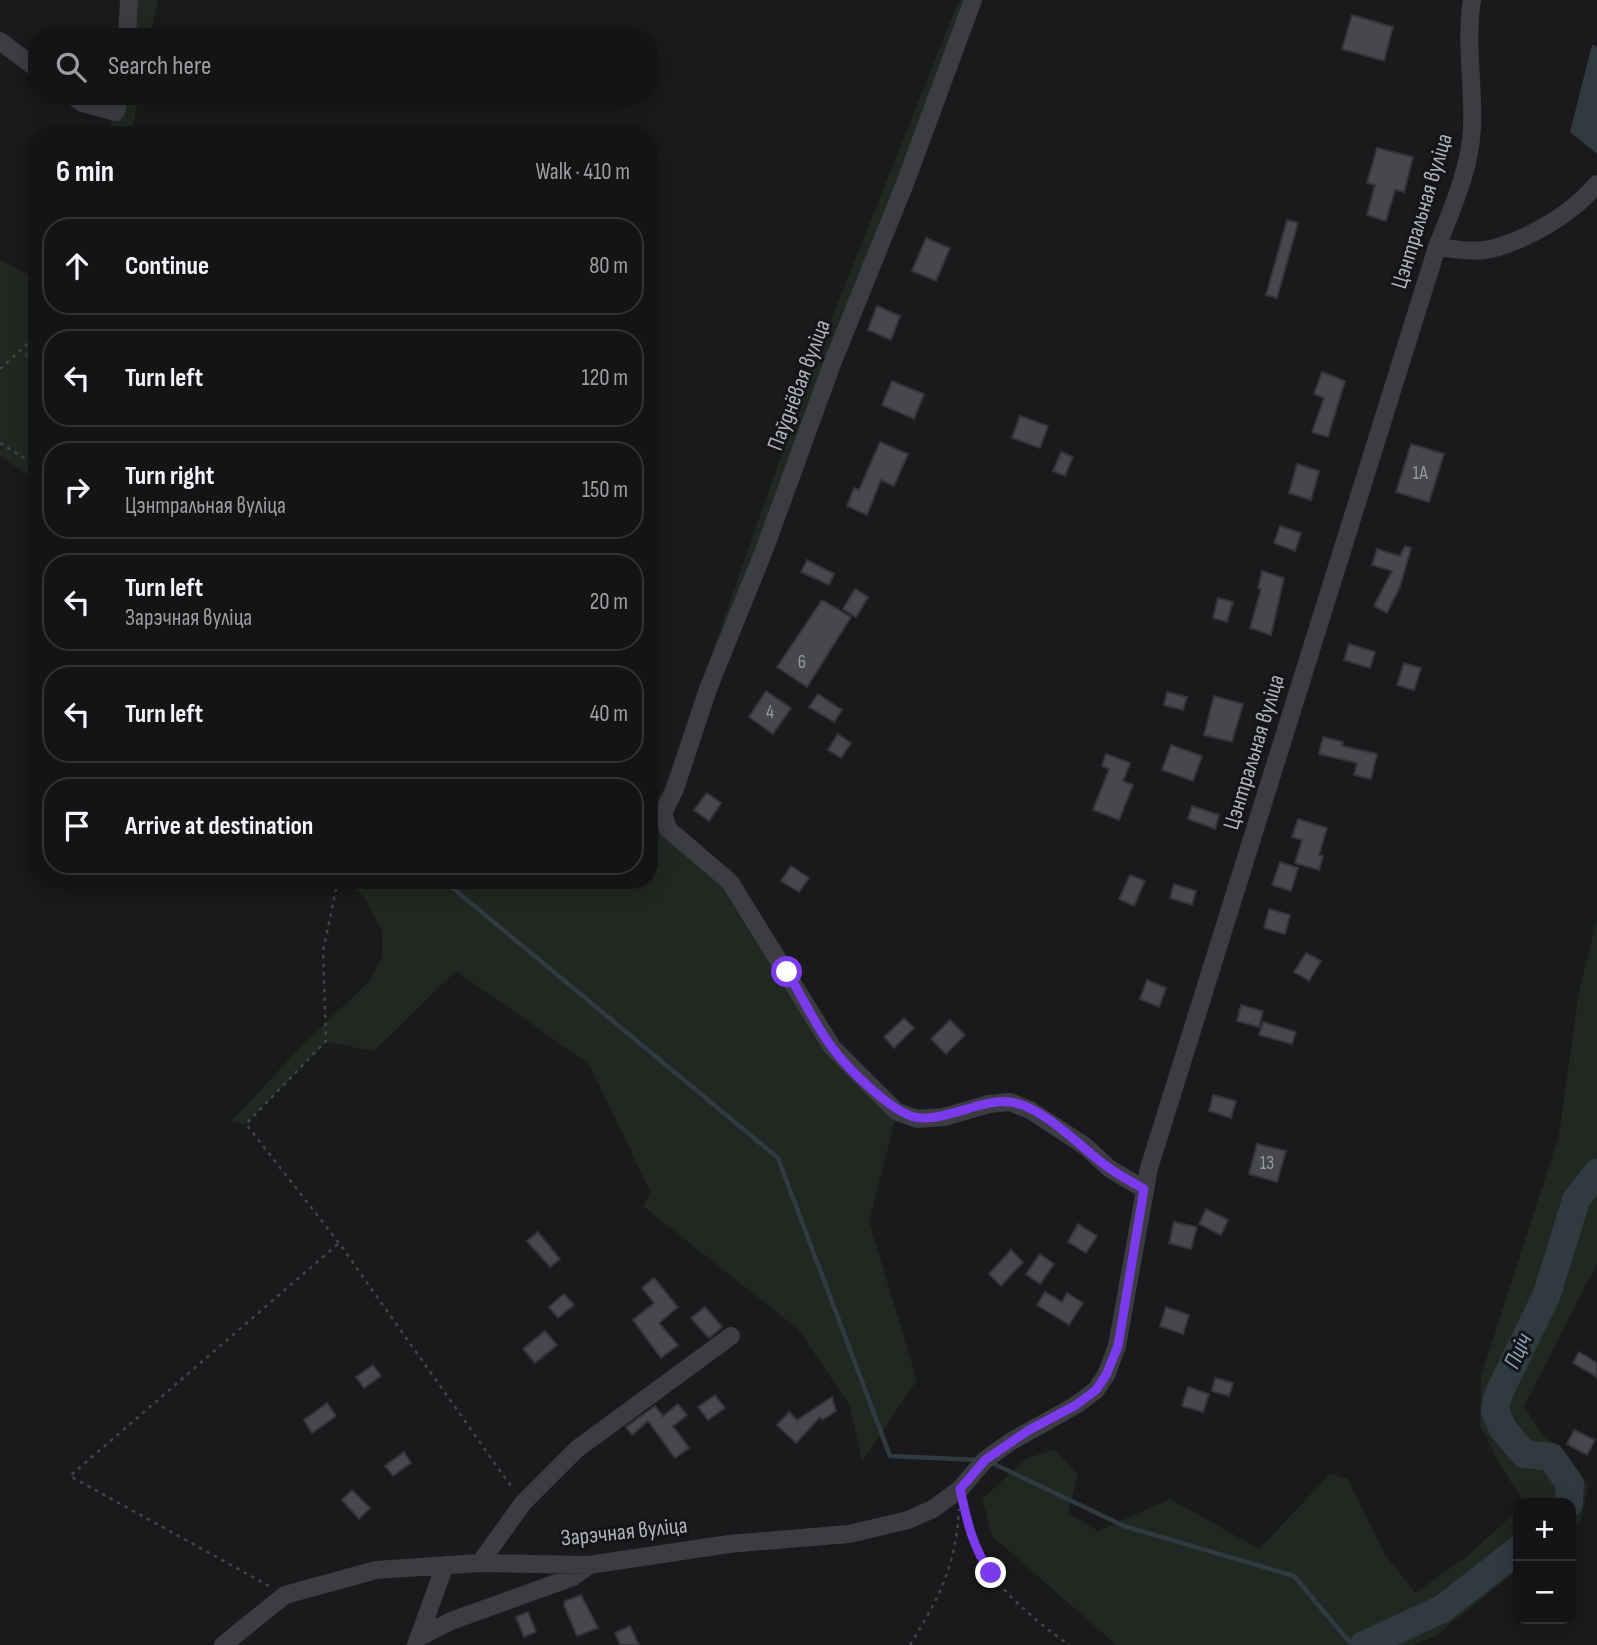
<!DOCTYPE html>
<meta charset="utf-8">
<style>
body{margin:0;font-family:"Sofia Sans Condensed",sans-serif;background:#1d1d1f;color:#f1f3f6}
.controls{position:absolute;right:21px;bottom:21px;display:grid;overflow:hidden;border-radius:14px;box-shadow:0 4px 18px #0003}
.controls button{width:63px;height:63px;display:grid;place-items:center;padding:0;border:0;border-bottom:2px solid #333335;background:#141416;color:#f1f3f6;font:35px sans-serif}
.stop{position:absolute;width:21px;height:21px;margin:-16px;border:5px solid #7c3aed;border-radius:50%;background:#fff}
.stop.end{background:#7c3aed;border-color:#fff;box-shadow:0 2px 7px #0008}
.list{margin:0;padding:0;list-style:none}
h2{display:flex;justify-content:space-between;align-items:center;height:91px;margin:0;padding:0 28px;font-size:30px}
h2 small{font-size:23px;font-weight:400;color:#9d9ea1}
.list li{display:grid;grid-template-columns:46px 1fr auto;gap:21px;align-items:center;box-sizing:border-box;height:98px;margin:0 14px 14px;padding:0 14px;border:2px solid #333335;border-radius:28px}
.list b{display:block;font-size:26px;white-space:nowrap}
.list p{margin:0;font-size:23px;white-space:nowrap;color:#9d9ea1}
.list em{font-size:23px;font-style:normal;color:#9d9ea1}
.icon{flex:none;width:38px;height:38px;fill:none;stroke:currentColor;stroke-width:2;stroke-linecap:round;stroke-linejoin:round}
.map{position:relative;flex:none;width:1597px;height:1645px;overflow:hidden}
.search{position:absolute;background:#141416;box-shadow:0 4px 18px #0003;left:28px;top:28px;width:630px;height:77px;display:flex;align-items:center;gap:18px;box-sizing:border-box;padding:0 24px;border-radius:28px;color:#9d9ea1;font-size:26px}
.panel{position:absolute;background:#141416;box-shadow:0 4px 18px #0003;left:28px;top:126px;width:630px;height:763px;border-radius:28px}
.map>svg:first-child{display:block}
.green{fill:#202821}
.water{fill:#303a41}
.lines{fill:none;stroke-linecap:round;stroke-linejoin:round}
.stream{stroke:#303a41;stroke-width:4.5}
.river{stroke:#303a41;stroke-width:28}
.building{fill:#47484d;stroke:#343439;stroke-width:2}
.path{stroke:#414449;stroke-width:2.5;stroke-dasharray:3.5 5;stroke-linecap:butt}
.minor{stroke:#3b3d42;stroke-width:18}
.route{stroke:#7c3aed;stroke-width:9}
.labels{text-anchor:middle;dominant-baseline:central;stroke-width:6;stroke-linejoin:round;paint-order:stroke}
.number-label{font-size:19px;fill:#9498a0}
.street-label{font-size:23px;fill:#adb2bc;stroke:#151518}
.water-label{font-size:24px;font-style:italic;fill:#85a1b6;stroke:#151518}
</style>
<div class="map">
<svg width="1597" height="1645" viewBox="0 0 1597 1645">
<rect width="100%" height="100%" fill="#1a1a1d"/>
<path class="green" d="M129 0H158L150 37H127Z
M959 0H973L663 813 730 882 832 1047 897 1112 869 1222 917 1380 862 1462 850 1406 798 1329 644 1207 650 1191 589 1064 456 971 374 1051 326 1042 246 1124 231 1122 307 1040 370 981 382 957V931L364 897 345 880H649V809L664 789 814 362Z
M119 96H139L131 135H108Z
M0 260 37 279V481L0 456Z
M1597 919V1264L1524 1406 1542 1434 1568 1456 1588 1485 1581 1521 1571 1529V1503H1524L1495 1456 1480 1425 1481 1376 1559 1135 1579 991Z
M1055 1450 1078 1475 1068 1513 1098 1531 1170 1499 1259 1549 1330 1474 1348 1479 1384 1553 1415 1593 1465 1558 1518 1510V1570L1435 1636 1414 1645H1116L992 1536 982 1499 1027 1458Z"/>
<path class="water" d="M1592 45 1597 47V154L1570 132Z"/>
<g class="lines">
<path class="stream" d="M27 355 37 363
M443 880 778 1158 890 1456 978 1460
M990 1462 1124 1526 1294 1576 1352 1645"/>
<path class="river" d="M1569 1503 1570 1484 1551 1457 1524 1454 1503 1429 1495 1411 1498 1395 1547 1294 1576 1200 1597 1173
M1364 1645 1442 1609 1518 1550"/>
</g>
<path class="building" d="M1352 15 1393 27 1384 61 1342 49Z
M1377 148 1413 157 1404 192 1395 190 1386 221 1367 215 1375 185 1367 183Z
M1287 220 1298 223 1277 298 1266 295Z
M926 238 950 248 936 281 912 271Z
M877 306 900 316 891 340 868 330Z
M1322 372 1345 381 1328 437 1312 432 1324 398 1314 394Z
M892 381 924 394 914 419 882 405Z
M1020 416 1048 426 1040 448 1012 438Z
M880 442 908 454 894 486 881 480 867 515 847 506 854 488 859 490Z
M1411 444 1444 454 1429 502 1396 492Z
M1061 452 1073 457 1065 476 1053 471Z
M1297 464 1319 471 1311 500 1289 493Z
M1280 526 1301 533 1295 551 1274 543Z
M1405 546 1411 548 1400 587 1387 613 1374 606 1392 571 1372 565 1377 549 1400 556Z
M807 560 834 574 829 585 801 572Z
M1262 571 1284 578 1271 635 1250 628 1261 589 1258 588Z
M855 589 868 597 856 617 843 609Z
M1218 598 1233 602 1227 622 1213 618Z
M822 600 851 617 807 687 777 667Z
M1349 644 1375 652 1370 668 1344 660Z
M1404 663 1421 668 1414 690 1397 685Z
M766 691 791 708 773 734 749 717Z
M1167 692 1187 697 1183 710 1164 705Z
M818 694 842 710 834 722 809 707Z
M1214 696 1243 704 1232 742 1204 735Z
M838 734 851 743 841 758 828 750Z
M1323 737 1343 742 1342 746 1377 754 1371 779 1354 775 1357 763 1319 754Z
M1171 745 1202 756 1193 781 1162 770Z
M1106 754 1130 763 1123 781 1133 785 1119 820 1093 810 1109 769 1102 766Z
M707 793 721 803 709 821 694 810Z
M1192 806 1219 815 1215 829 1188 819Z
M1298 819 1327 828 1319 855 1323 856 1319 870 1295 863 1302 840 1292 837Z
M1280 862 1298 868 1291 891 1272 885Z
M791 866 809 878 799 892 781 881Z
M1130 875 1145 881 1134 906 1119 899Z
M1174 884 1196 891 1192 905 1170 898Z
M1269 909 1290 915 1285 934 1264 928Z
M1306 953 1321 961 1309 981 1294 972Z
M1147 980 1166 988 1159 1007 1140 999Z
M1241 1005 1263 1011 1259 1027 1237 1021Z
M904 1018 914 1028 894 1048 884 1037Z
M950 1020 965 1035 946 1054 931 1039Z
M1263 1022 1296 1032 1292 1044 1259 1035Z
M1213 1095 1236 1101 1231 1118 1209 1111Z
M1257 1144 1286 1151 1277 1182 1249 1174Z
M1206 1209 1228 1220 1221 1235 1199 1224Z
M1174 1222 1197 1227 1191 1249 1169 1243Z
M1078 1224 1097 1236 1086 1253 1068 1242Z
M538 1232 560 1259 550 1267 527 1241Z
M1011 1250 1023 1262 1001 1286 989 1274Z
M1040 1254 1054 1264 1040 1284 1026 1274Z
M654 1278 678 1307 659 1323 678 1345 661 1358 633 1320 654 1303 642 1288Z
M1045 1292 1062 1302 1067 1293 1083 1303 1069 1325 1037 1305Z
M564 1294 574 1305 558 1318 549 1307Z
M705 1307 722 1327 709 1338 691 1318Z
M1166 1307 1189 1315 1183 1334 1160 1326Z
M545 1331 557 1345 535 1363 523 1349Z
M1579 1352 1597 1363V1377L1573 1363Z
M373 1365 381 1376 364 1388 356 1377Z
M1215 1378 1233 1383 1229 1396 1212 1391Z
M1188 1387 1209 1394 1203 1412 1182 1406Z
M715 1395 725 1408 708 1420 698 1407Z
M832 1397 836 1411 822 1420 820 1417 796 1443 777 1425 789 1412 797 1420Z
M327 1403 336 1416 312 1433 304 1420Z
M678 1404 687 1415 673 1426 689 1448 675 1458 648 1421 632 1435 626 1427 655 1406 663 1416Z
M1574 1430 1595 1440 1587 1455 1567 1444Z
M404 1452 411 1463 393 1476 385 1466Z
M352 1490 370 1508 359 1519 342 1500Z
M581 1595 598 1628 577 1636 564 1605 565 1601Z
M528 1612 536 1632 524 1637 516 1617Z
M630 1626 639 1645H620L615 1633Z"/>
<g class="lines">
<path class="path" d="M0 369 37 335
M0 443 37 466
M338 880 323 951 326 1041 246 1124 339 1243 513 1489
M964 1507C967 1523 970 1539 977 1554 994 1586 1039 1624 1069 1645
M269 1586 70 1476 339 1243
M910 1645C939 1598 956 1566 959 1509"/>
<path class="minor" d="M973 0 904 186 832 364 765 548 708 689 675 789 663 813 668 829 730 882 832 1047 897 1112 918 1119 944 1117 989 1104 1010 1102 1030 1110 1085 1146 1110 1169 1144 1189
M127 37 129 0
M0 41 37 69
M73 96 82 103 116 112 119 96
M1437 247C1455 249 1474 253 1491 249 1529 239 1572 214 1597 184
M480 1563 523 1503 577 1449 731 1336
M418 1638 451 1621 573 1577 589 1565
M223 1645 285 1595 376 1570 480 1563 589 1565 729 1544 849 1534 908 1520 933 1509 960 1489 985 1460 1010 1442 1076 1405 1096 1390 1106 1375 1117 1346 1149 1168 1437 247C1452 209 1470 169 1472 128 1474 85 1465 44 1472 0
M416 1645 445 1565"/>
</g>
<g class="lines">
<path class="route" d="M787 972C802 996 814 1023 831 1046 846 1067 896 1118 921 1118 950 1119 986 1098 1010 1102 1046 1107 1083 1151 1112 1170 1122 1177 1134 1183 1144 1189L1118 1346 1106 1375 1096 1390 1076 1405 1029 1430 985 1460 960 1489C967 1520 972 1547 991 1573"/>
</g>
<g class="labels">
<g class="number-label">
<text x="1420" y="473">1А</text>
<text x="802" y="662">6</text>
<text x="770" y="712">4</text>
<text x="1267" y="1163">13</text>
</g>
<g class="street-label">
<text transform="translate(1422 211) rotate(-73)">Цэнтральная вуліца</text>
<text transform="translate(799 385) rotate(-69)">Паўднёвая вуліца</text>
<text transform="translate(1254 752) rotate(-73)">Цэнтральная вуліца</text>
<text transform="translate(624 1532) rotate(-6)">Зарэчная вуліца</text>
</g>
<g class="water-label">
<text transform="translate(1518 1351) rotate(-65)">Пціч</text>
</g>
</g>
</svg>
<div class="controls">
<button>+</button>
<button>−</button>
</div>
<div class="stop" style="left:787px;top:972px"></div>
<div class="stop end" style="left:991px;top:1573px"></div>
<div class="search"><svg class="icon" aria-label="search" viewBox="0 0 24 24"><circle cx="10" cy="10" r="6"/><path d="M15 15l6 6"/></svg>Search here</div>
<section class="panel">
<h2>6 min<small>Walk · 410 m</small></h2>
<ul class="list">
<li><svg class="icon" aria-label="ahead" viewBox="0 0 24 24"><path d="M12 20V5M6 11l6-6 6 6"/></svg><div><b>Continue</b></div><em>80 m</em></li>
<li><svg class="icon" aria-label="left" viewBox="0 0 24 24"><path d="M17 20v-9H6M10 6l-5 5 5 5"/></svg><div><b>Turn left</b></div><em>120 m</em></li>
<li><svg class="icon" aria-label="right" viewBox="0 0 24 24"><path d="M7 20v-9h11M14 6l5 5-5 5"/></svg><div><b>Turn right</b><p>Цэнтральная вуліца</p></div><em>150 m</em></li>
<li><svg class="icon" aria-label="left" viewBox="0 0 24 24"><path d="M17 20v-9H6M10 6l-5 5 5 5"/></svg><div><b>Turn left</b><p>Зарэчная вуліца</p></div><em>20 m</em></li>
<li><svg class="icon" aria-label="left" viewBox="0 0 24 24"><path d="M17 20v-9H6M10 6l-5 5 5 5"/></svg><div><b>Turn left</b></div><em>40 m</em></li>
<li><svg class="icon" aria-label="arrive" viewBox="0 0 24 24"><path d="M6 21V4h12l-3 4 3 4H6"/></svg><div><b>Arrive at destination</b></div></li>
</ul>
</section>
</div>
